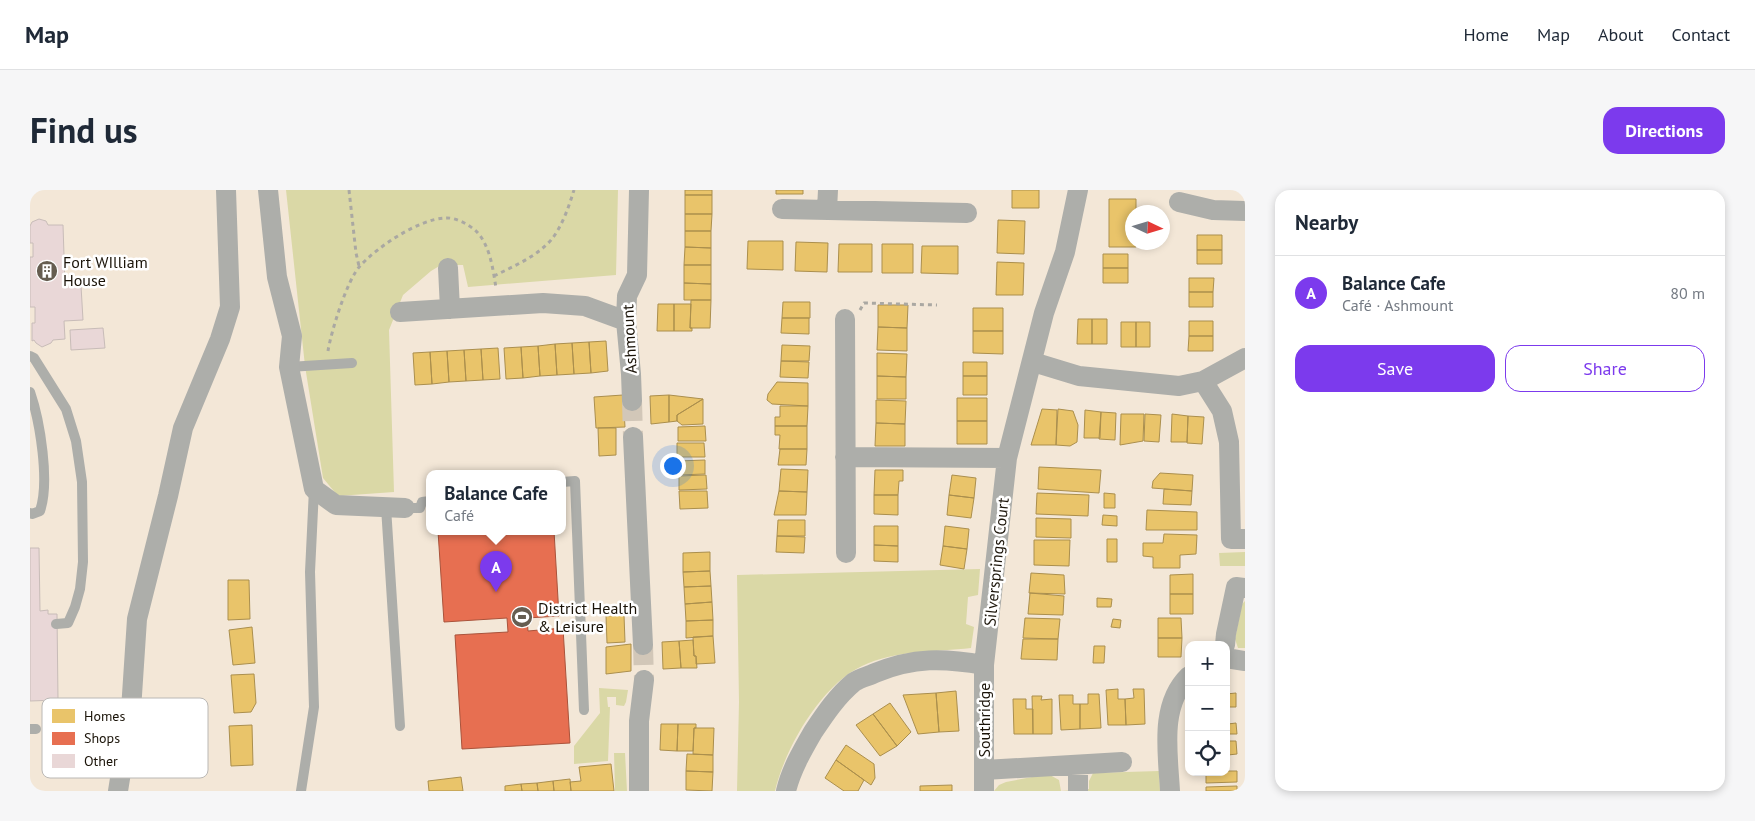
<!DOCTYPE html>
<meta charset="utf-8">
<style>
body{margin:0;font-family:"PT Sans",sans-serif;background:#f6f6f7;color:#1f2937}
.controls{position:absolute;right:15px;bottom:15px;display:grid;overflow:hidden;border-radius:10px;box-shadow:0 2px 8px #0003}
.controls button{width:45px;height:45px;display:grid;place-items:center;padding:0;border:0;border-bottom:1px solid #e0e1e3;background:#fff;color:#1f2937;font:25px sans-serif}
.compass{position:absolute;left:1095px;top:15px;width:45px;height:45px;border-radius:50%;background:#fff;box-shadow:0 2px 8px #0003;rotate:94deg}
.you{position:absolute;left:642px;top:275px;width:18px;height:18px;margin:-12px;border:4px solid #fff;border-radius:50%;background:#1a73e8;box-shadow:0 0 0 8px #1a73e833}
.badge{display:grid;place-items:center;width:32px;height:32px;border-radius:50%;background:#7c3aed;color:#fff;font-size:16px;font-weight:700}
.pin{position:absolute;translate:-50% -41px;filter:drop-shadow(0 1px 2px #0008)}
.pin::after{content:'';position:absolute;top:26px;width:18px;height:15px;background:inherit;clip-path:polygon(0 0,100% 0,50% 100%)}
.popup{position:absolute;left:396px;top:280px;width:140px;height:65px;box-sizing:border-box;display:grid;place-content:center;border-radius:10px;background:#fff;filter:drop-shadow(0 1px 4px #0005);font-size:16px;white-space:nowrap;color:#747a83}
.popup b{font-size:19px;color:#1f2937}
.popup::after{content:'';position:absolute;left:50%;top:100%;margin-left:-10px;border:10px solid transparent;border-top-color:#fff}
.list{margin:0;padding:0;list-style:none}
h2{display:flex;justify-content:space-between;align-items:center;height:65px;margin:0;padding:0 20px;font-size:21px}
h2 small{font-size:16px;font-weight:400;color:#747a83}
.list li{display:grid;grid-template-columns:32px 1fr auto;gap:15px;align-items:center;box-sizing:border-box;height:75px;padding:0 20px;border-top:1px solid #e0e1e3}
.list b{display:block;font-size:19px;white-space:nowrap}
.list p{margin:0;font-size:16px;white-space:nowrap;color:#747a83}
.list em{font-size:16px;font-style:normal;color:#747a83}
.actions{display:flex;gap:10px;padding:15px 20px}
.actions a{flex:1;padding:11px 0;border:1px solid #7c3aed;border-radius:15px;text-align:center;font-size:18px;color:#7c3aed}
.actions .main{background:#7c3aed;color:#fff}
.icon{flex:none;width:28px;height:28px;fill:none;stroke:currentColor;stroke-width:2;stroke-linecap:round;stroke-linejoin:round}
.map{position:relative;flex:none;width:1215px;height:601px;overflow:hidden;border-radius:15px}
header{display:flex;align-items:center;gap:30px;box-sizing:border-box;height:70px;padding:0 25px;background:#fff;border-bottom:1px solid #e0e1e3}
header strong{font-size:24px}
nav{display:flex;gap:28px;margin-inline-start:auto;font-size:18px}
.intro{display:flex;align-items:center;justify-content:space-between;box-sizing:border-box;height:120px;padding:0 30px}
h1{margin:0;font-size:35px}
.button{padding:12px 22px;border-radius:15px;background:#7c3aed;color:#fff;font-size:18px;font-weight:700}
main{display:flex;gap:30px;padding:0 30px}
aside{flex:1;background:#fff;border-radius:15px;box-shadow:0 2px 8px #0003}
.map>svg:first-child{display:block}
.green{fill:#dad8a6}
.homes{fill:#e9c46a;stroke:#ab8f4d}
.shops{fill:#e76f51;stroke:#aa533b}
.building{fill:#e9d7d7;stroke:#c8bcb8}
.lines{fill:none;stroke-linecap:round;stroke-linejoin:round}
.minor-tunnel{stroke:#d2c7b8;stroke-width:20;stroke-dasharray:20 10;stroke-linecap:butt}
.path{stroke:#aaa8a2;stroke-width:3;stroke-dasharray:4 4;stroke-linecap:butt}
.service{stroke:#adaeaa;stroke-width:10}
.minor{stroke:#adaeaa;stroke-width:20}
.labels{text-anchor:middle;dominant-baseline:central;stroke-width:5;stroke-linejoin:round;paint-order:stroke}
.poi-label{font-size:16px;fill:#1a1308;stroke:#fff;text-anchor:start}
.street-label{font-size:16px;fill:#1a1308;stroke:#fff}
.key{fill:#fff;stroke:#bab8b5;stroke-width:1}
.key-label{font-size:14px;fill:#1a1308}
</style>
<header>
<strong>Map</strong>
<nav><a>Home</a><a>Map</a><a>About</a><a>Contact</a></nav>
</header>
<div class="intro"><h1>Find us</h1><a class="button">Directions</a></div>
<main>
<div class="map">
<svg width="1215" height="601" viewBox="0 0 1215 601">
<rect width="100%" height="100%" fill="#f3e7d7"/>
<path class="green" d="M256 0H588L586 85 438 97 433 75H411L401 81 373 105 359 140 364 302 308 306 293 288 275 176Z
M1215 362V376H1190L1189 363Z
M950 379 948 405 938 407 936 434 944 437 941 458C906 462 865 460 832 476 791 495 755 558 745 601H707L709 512 707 385Z
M1215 411V458H1208L1205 449 1212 414Z
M569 498 598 500 596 512 594 516 586 515V507H577L578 517H580L578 571 544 574V556L570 523Z
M584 563H595L597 601H585Z
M1129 581 1130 601H964L969 595 976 592 1018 584 1029 590 1031 601 1059 599V591L1063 583Z"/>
<path class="homes" d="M655 0H682V5H655Z
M746 0H773V4H746Z
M982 0H1009V18H982Z
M655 5H682V24H655Z
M1079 9H1106V22H1102V52H1106V57H1079Z
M655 24H682L681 41H655Z
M968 30 995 31 994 64 967 63Z
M655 41H681V58L655 57Z
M1167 45H1192V60H1167Z
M718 51H753V80L717 79Z
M766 52 798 53 797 82 765 81Z
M809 54H842V82H808Z
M852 54H883V83H852Z
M892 56H928V84L891 83Z
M655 57 681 58V75H654Z
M1167 60H1192V74H1167Z
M1073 64H1098V78H1073Z
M967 72 994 73 993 105H966Z
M654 75H681V94L654 93Z
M1073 78H1098V93H1073Z
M1159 88H1184L1183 102H1159Z
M654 93 681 94V110H654Z
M1159 102H1183V117H1159Z
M661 110H681L680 138H660Z
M753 112H780V128H752Z
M628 114H644V141H627Z
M644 114H661L660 138H662V141H644Z
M848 115H878L877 138 848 137Z
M943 118H973V141H943Z
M752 128H779V144L751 143Z
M1048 129H1062V154H1047Z
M1062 129H1077V154H1062Z
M1159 131H1183V146H1159Z
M1091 132H1106V157H1091Z
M1106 132H1120V157H1106Z
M848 137 877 138V161L847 160Z
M943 141H973V164L943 163Z
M1159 146H1183V161H1158Z
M576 151 578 181 561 183 559 152Z
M559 152 561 183 544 184 542 153Z
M542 153 544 184 527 185 525 154Z
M525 154 527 185 510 186 508 156Z
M752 155 780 156 779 171H751Z
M508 156 510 186 493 188 491 157Z
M491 157 493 188 476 189 474 158Z
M468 158 470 189 453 190 451 159Z
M451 159 453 190 436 191 434 160Z
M434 160 436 191 419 192 417 161Z
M417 161 419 192 402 194 400 162Z
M400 162 402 194 385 195 383 163Z
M847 163 877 164 876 187 847 186Z
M751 171 779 172 778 188 750 187Z
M933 172H957V186H933Z
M847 186 876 187V209H847Z
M933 186H957V205H933Z
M747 192 778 193V216L742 214 737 210 738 204Z
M593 205 595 237 566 238 564 207Z
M639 205 673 209 647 225V231L639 232Z
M639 205V232L621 234 620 206Z
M927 208H957V231H927Z
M673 209V234L652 235 647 231V225Z
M846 210 876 211 875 234 846 233Z
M750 216H778L777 236H745V227H750Z
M1012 219 1027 220 1026 255H1001Z
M1028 219 1043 221 1048 235 1047 252 1040 256 1026 255Z
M1055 220 1071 222 1070 248H1054Z
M1071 222 1086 223 1085 250 1069 249Z
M1091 224H1114L1113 251 1090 255Z
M1115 224 1131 225 1129 252 1114 251Z
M1142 224 1158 226 1157 252H1141Z
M1158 226 1174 227 1172 254 1157 253Z
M927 231H957V254H927Z
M846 233 875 234V256H845Z
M675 236 676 251H648V237Z
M745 236H777V259H749L750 245H745Z
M568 238H586V265L569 266Z
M647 253H674L675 267H647Z
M750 259H777L776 275H748Z
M675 270V284L648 285 647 271Z
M1009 277 1071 280 1069 303 1008 299Z
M751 279 778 280 777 302 749 301Z
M845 280H873V291H869L868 305H844Z
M1130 283 1163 285 1162 301 1122 298 1123 291Z
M676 285 677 299 649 300V286Z
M922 285 946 288 944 308 919 305Z
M1134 299 1162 301 1161 315 1133 314Z
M649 301H677L678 318 650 319Z
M749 301 777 302 776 325H744Z
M1007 303 1059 305 1058 326 1006 324Z
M1074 303 1085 304V318H1074Z
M844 305H868V325L844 324Z
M919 305 944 308 941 328 917 325Z
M1117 320 1167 322V340H1116Z
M1073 325 1087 326V336L1072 335Z
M1006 328 1041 329V348L1006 347Z
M748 330H775V346H747Z
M844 336H868V356L844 355Z
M915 336 939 339 937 359 913 356Z
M1134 344 1167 345 1166 364 1150 365V378H1123V367L1113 366V353H1133Z
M747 346 775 347 774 363 746 362Z
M1077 349H1087V372H1077Z
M1004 350H1040L1039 376 1004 375Z
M844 355 868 356V372L844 371Z
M913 356 937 359 934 379 910 375Z
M680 362V381L653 382V363Z
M680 381 681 396 654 397 653 382Z
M1001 383 1034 385 1035 404 999 403Z
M1163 384V404H1140V385Z
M198 390H219L220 429 198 430Z
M681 396 682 412 655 414 654 397Z
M1000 403 1034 406 1033 425 998 424Z
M1140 404H1163V424H1140Z
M1067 408 1082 409 1081 417H1067Z
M682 412 683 430 656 431 655 414Z
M594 425 595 452 577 453 576 426Z
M995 428 1030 429 1028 449 993 448Z
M1128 428H1151L1152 448H1128Z
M1083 429 1091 430 1090 438 1081 437Z
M683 430V446L656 448V431Z
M222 437 225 473 203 475 199 440Z
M683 446 685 473 666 474V466H664L663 447Z
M1128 448H1152L1151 467H1128Z
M993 449H1028L1027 470 991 469Z
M663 450 664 466H666L667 478H651L649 451Z
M649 451 651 478 633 479 632 452Z
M601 454V481L576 484V457Z
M1064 456H1075L1074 473H1063Z
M224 484 226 513 221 522 204 523 201 485Z
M1088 499V509H1095L1096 535H1078L1076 500Z
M1103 499H1114L1115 534 1096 535 1095 509 1104 508Z
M926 501 929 541 909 542 906 503Z
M906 503 909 542 888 544 873 505Z
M1206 503V517H1198V524H1196V504Z
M1058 504H1069L1071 538 1050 539V514H1058Z
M1029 505H1043V514H1050V539L1031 540Z
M1002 506H1012L1011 510 1022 509V544H1003Z
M983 509H996V519H1003V544H984Z
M860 513 881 542 867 556 843 524Z
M843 524 867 556 850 566 826 535Z
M1196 524H1198V534L1206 533 1207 544H1196Z
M631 534H648L647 561 630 560Z
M648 534H666V538H664L663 561H647Z
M222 535 223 575 201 576 199 536Z
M664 538H684L683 565 663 564Z
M1196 551H1206L1207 564 1198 565V571L1196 572Z
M816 555 844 574 845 588 841 595 806 570Z
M657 564 683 565V582L656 581Z
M806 570 834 590 828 601H814L795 588Z
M1198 571V581H1207V592L1176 593V582H1196V572Z
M581 574 584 601H541L540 592 551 591 549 577Z
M656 581 683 582 682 601 656 600Z
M431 587 433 601H399L398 591Z
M540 589 541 601H524L523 591Z
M523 591 524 601H508L507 593Z
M507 593 508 601H492L491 594Z
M491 594 492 601H475V596Z
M922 595V601H890V596Z
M1207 596V601H1176V597Z"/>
<path class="shops" d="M408 341H524L529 426 497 428 498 441 533 438 540 553 432 559 425 445 478 442 477 428 414 432Z"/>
<path class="building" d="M9 29 16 31 18 35H33L35 96H51L53 130 34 131 35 149 23 150 21 153 12 157 6 153 4 150 2 151V133H5V117H0V67H3V53H0V36L2 32Z
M73 138 75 158 41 160 40 140Z
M0 358H9L10 421 18 420V424H27L28 510 0 511Z"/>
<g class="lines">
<path class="minor-tunnel" d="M602 211 603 247
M613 455 614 490"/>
<path class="path" d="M319 0 326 63 329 76
M464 86C484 76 506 67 521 50 532 37 539 16 544 0
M830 120 834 113 907 115
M298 161C301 142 317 90 330 76 347 57 389 29 415 28 425 27 438 34 446 41 460 55 463 79 466 98"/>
<path class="service" d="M0 166 4 168 36 219 46 251 52 292 53 372 50 399 45 417 38 433 26 434
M259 177 322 173
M0 202C10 231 20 292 10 321L2 324 0 323
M532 292 545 291 554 520
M356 317 370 536
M375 318H390L392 312 400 311
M0 539H6
M271 601 284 517 280 382 284 299"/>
<path class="minor" d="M238 0 247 87 262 146 259 177 284 299 306 315 375 318
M1149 12 1183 20 1215 21
M752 19 937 23
M797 20 798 0
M418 78 420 119
M370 122 513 113 555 116 596 131
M815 129 816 363
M1003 172 1049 186 1149 196 1173 191 1215 168
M1173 191 1192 221 1199 252 1201 349H1215
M602 211 601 184 596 131 597 106 607 85 609 0
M603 247 613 455
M815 267 977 268
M1195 455 1196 444 1206 397 1215 398
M1196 468 1215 471
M954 580 1092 572
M88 601 101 520 107 429 138 306 153 238 190 149 200 117 196 0
M609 601V531L614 490
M756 601C761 580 772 561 783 542 795 524 807 506 824 492 830 488 839 486 845 483 884 467 914 468 954 475
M954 601V475L977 268 1014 123 1035 62 1048 0
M1048 601V576
M1140 601C1138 563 1129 515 1159 486"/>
</g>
<defs>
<g id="building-disc" transform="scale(1.125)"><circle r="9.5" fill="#665d50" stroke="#fff"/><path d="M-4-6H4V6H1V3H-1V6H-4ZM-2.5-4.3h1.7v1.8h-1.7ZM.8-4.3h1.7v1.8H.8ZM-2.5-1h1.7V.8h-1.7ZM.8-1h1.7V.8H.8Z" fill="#fff"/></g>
<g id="stadium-disc" transform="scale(1.125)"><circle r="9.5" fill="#665d50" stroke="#fff"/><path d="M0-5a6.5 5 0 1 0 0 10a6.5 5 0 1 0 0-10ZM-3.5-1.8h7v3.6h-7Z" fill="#fff"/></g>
</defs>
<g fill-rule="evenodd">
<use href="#building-disc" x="17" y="81"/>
<use href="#stadium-disc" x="492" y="427"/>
</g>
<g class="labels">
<g class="poi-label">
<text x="33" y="72">Fort WIlliam<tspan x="33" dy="18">House</tspan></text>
<text x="508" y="418">District Health<tspan x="508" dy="18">&amp; Leisure</tspan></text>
</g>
<g class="street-label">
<text transform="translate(599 149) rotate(-93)">Ashmount</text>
<text transform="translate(966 372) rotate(-84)">Silversprings Court</text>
<text transform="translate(954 530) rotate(-90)">Southridge</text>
</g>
</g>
<rect x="12" y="508" width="166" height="80" rx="8" class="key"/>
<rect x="22" y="519" width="23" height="14" fill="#e9c46a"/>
<rect x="22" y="542" width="23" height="13" fill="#e76f51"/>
<rect x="22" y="564" width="23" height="14" fill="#e9d7d7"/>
<g class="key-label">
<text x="54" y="531">Homes</text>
<text x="54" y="553">Shops</text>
<text x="54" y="576">Other</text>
</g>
</svg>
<div class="controls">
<button>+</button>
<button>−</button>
<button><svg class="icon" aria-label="locate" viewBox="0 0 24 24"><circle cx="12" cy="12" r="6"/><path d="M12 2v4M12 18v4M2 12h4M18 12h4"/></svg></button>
</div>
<svg class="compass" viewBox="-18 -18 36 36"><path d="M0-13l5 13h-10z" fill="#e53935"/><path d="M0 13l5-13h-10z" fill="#747a83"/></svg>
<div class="you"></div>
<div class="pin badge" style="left:466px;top:402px">A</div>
<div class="popup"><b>Balance Cafe</b>Café</div>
</div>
<aside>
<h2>Nearby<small></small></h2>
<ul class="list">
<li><span class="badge">A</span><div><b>Balance Cafe</b><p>Café · Ashmount</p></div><em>80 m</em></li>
</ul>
<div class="actions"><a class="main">Save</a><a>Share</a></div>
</aside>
</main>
